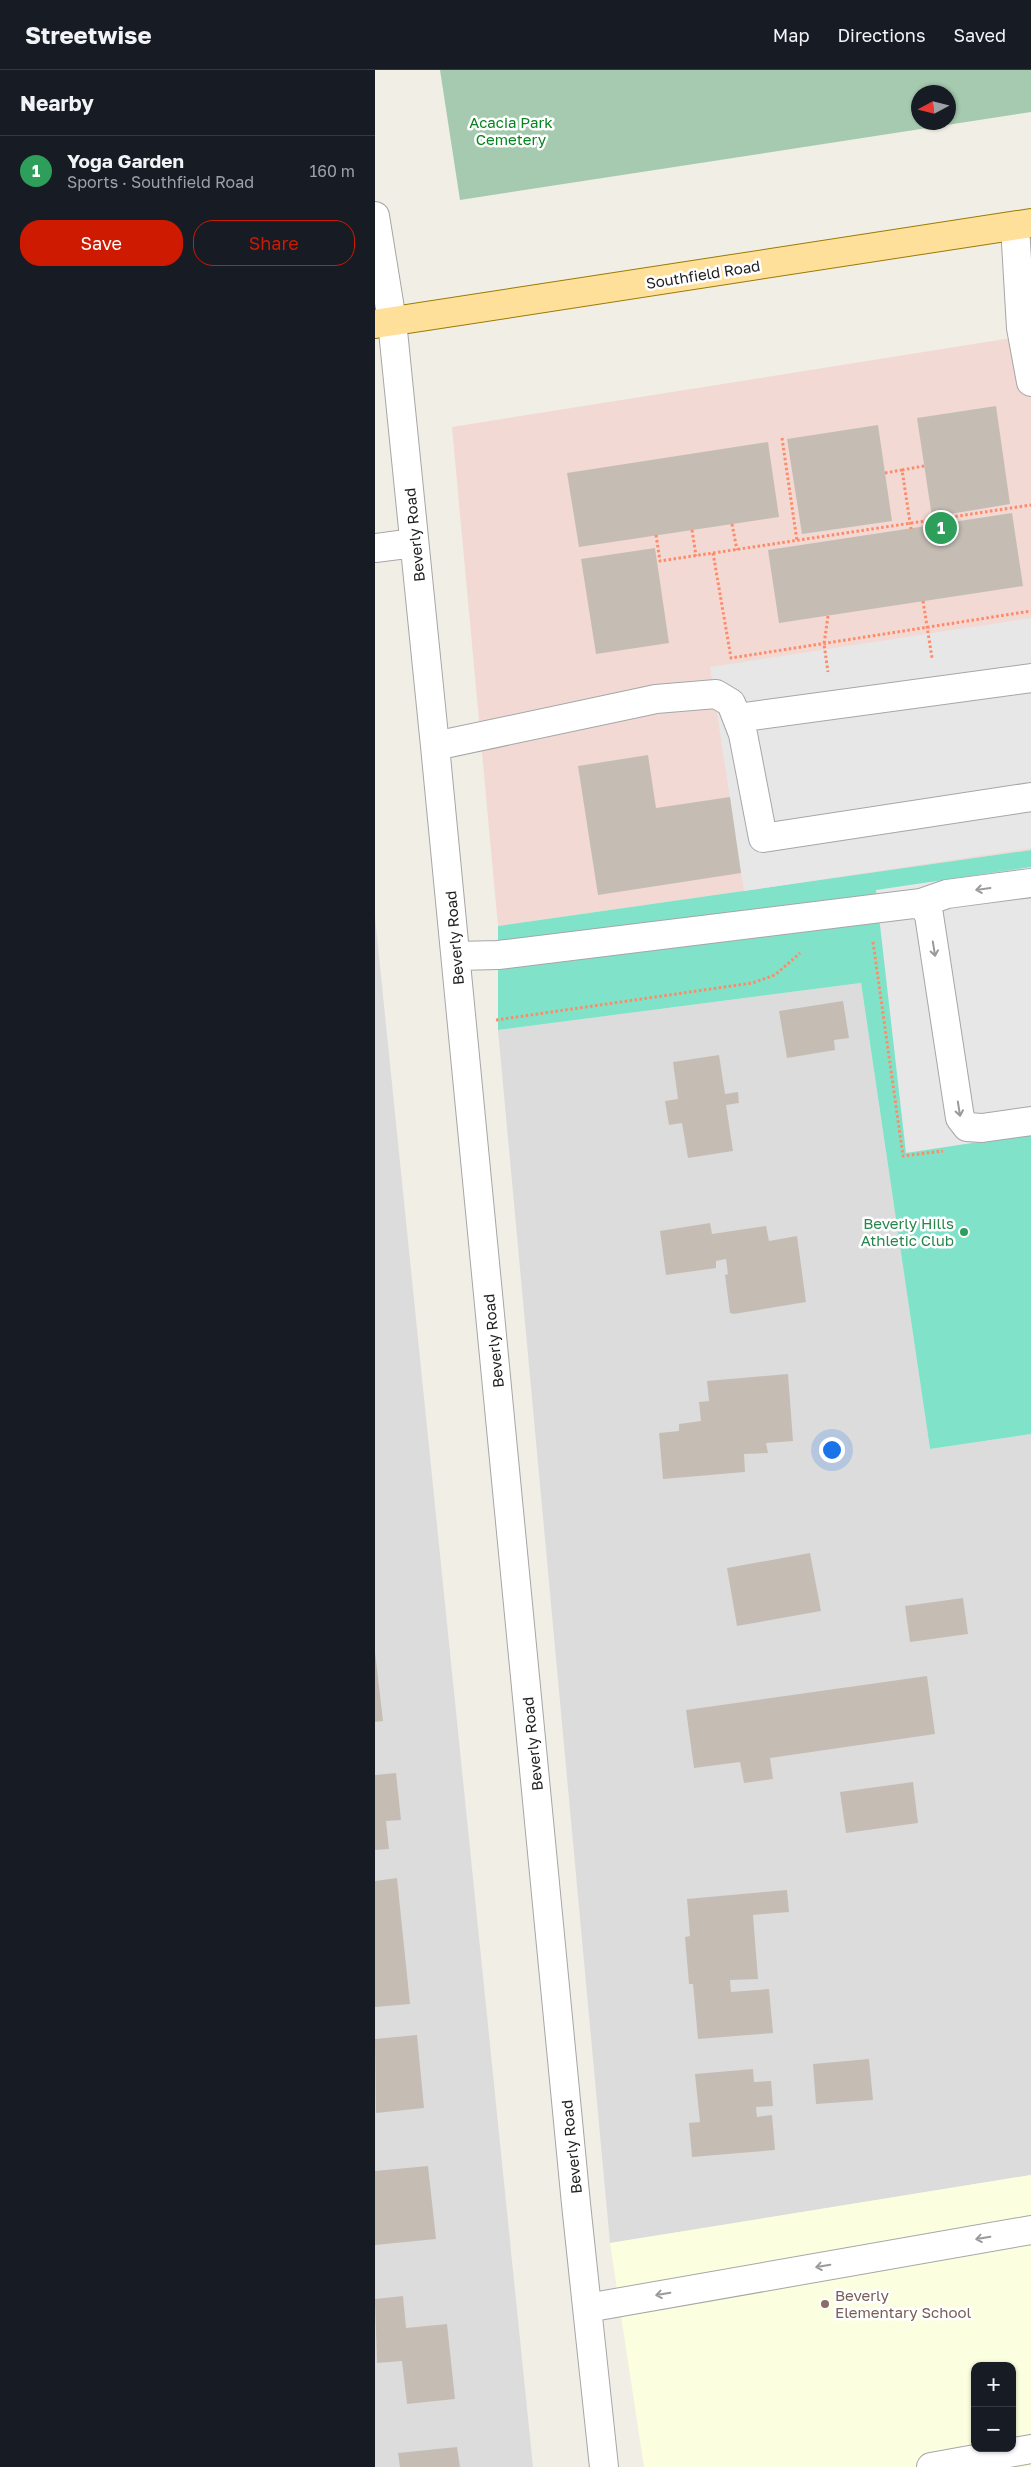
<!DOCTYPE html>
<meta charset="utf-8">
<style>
body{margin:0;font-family:"Golos Text",sans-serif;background:#242831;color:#f1f3f6}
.controls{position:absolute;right:15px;bottom:15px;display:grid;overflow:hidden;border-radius:10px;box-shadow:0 1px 4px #0004}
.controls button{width:45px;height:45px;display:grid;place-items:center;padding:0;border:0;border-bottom:1px solid #363941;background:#171b24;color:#f1f3f6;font:25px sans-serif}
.compass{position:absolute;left:536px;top:15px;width:45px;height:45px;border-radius:50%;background:#171b24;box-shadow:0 1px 4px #0004;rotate:263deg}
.you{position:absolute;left:456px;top:1379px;width:18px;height:18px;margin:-12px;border:4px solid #fff;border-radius:50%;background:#1a73e8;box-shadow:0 0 0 8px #1a73e833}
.badge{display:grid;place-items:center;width:32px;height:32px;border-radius:50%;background:#ce1a00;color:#fff;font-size:16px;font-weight:700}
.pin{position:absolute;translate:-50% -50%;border:2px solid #fff;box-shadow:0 1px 5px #0006}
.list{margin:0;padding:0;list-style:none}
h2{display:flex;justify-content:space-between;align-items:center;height:65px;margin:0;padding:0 20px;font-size:21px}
h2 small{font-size:16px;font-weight:400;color:#9ea1a6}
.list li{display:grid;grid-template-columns:32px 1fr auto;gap:15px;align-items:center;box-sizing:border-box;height:70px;padding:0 20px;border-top:1px solid #363941}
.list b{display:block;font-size:19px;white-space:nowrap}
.list p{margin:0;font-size:16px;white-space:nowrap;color:#9ea1a6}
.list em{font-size:16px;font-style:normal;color:#9ea1a6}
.actions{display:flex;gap:10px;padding:15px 20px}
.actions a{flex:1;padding:11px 0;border:1px solid #ce1a00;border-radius:20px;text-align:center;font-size:18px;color:#ce1a00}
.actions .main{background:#ce1a00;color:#fff}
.map{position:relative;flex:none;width:656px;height:2397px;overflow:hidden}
header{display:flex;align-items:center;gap:30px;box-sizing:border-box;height:70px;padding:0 25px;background:#171b24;border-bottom:1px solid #363941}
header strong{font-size:24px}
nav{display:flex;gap:28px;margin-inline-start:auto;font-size:18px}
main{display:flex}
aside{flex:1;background:#171b24}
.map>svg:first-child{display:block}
.residential{fill:#dddcdc}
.commercial{fill:#f2d9d4}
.education{fill:#fbffdf;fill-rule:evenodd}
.cemetery{fill:#a5caaf;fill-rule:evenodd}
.pitch{fill:#80e3c9}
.parking{fill:#e7e7e7}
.building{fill:#c5bdb4}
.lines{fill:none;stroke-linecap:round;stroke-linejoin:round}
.minor-casing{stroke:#a6a6a6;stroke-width:30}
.major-casing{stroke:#9a7b00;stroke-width:30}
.path{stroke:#ff8a67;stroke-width:3;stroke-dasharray:2.5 2.5;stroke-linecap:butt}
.minor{stroke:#fff;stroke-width:28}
.major{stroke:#ffe09b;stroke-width:28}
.oneway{stroke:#9a9a9a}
.leisure-dot{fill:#2e9e5b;stroke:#fff;stroke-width:2}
.education-dot{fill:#8d6e63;stroke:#fff;stroke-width:2}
.labels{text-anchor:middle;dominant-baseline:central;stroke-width:5;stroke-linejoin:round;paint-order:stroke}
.park-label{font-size:15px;fill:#078421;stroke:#fff}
.street-label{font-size:15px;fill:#1f1f1f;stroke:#fff}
.leisure-label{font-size:15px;fill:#27864d;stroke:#fff;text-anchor:end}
.education-label{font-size:15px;fill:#785e54;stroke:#fff;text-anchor:start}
</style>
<header>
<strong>Streetwise</strong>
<nav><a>Map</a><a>Directions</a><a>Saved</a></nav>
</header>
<main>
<aside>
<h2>Nearby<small></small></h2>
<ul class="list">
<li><span class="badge" style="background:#2e9e5b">1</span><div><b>Yoga Garden</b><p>Sports · Southfield Road</p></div><em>160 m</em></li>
</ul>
<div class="actions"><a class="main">Save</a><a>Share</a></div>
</aside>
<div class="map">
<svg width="656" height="2397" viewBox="0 0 656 2397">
<rect width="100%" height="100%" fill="#f0eee5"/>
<path class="residential" d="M0 847 158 2397H0Z
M486 913 555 1379 656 1364V2105L235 2173 123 960Z"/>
<path class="commercial" d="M656 265V780L123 856 77 357Z"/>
<path class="education" d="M656 2105V2397H269L235 2173ZM600 2296H637V2378H600Z"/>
<path class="cemetery" d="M65 0H656V42L85 130ZM544 22H574V52H544Z"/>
<path class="pitch" d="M656 780V1364L555 1379 486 913 123 960V856Z"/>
<path class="parking" d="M656 548V778L369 821 335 597Z
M656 797V1064L531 1083 501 820Z"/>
<path class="building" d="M621 336 635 434 557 447 542 348Z
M503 355 517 451 427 464 412 369Z
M393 372 404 447 204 477 192 403Z
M637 443 648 516 404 553 393 480Z
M280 478 294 573 221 584 206 489Z
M273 685 281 738 355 727 366 803 223 825 203 696Z
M468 931 474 968 459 970 460 980 412 988 404 941Z
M344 985 350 1024 363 1022 364 1033 351 1035 358 1081 313 1088 307 1053 294 1055 290 1031 303 1029 298 992Z
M335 1153 337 1164 391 1156 394 1171 422 1166 431 1232 359 1244 355 1243 350 1205 353 1204 351 1189 341 1191V1198L291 1205 285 1161Z
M413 1304 418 1371 391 1373 393 1383 369 1384 370 1402 288 1409 284 1363 304 1361V1354L326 1351 324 1332 334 1331 332 1311Z
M435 1483 446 1541 362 1556 352 1498Z
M588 1528 593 1564 535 1572 530 1536Z
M0 1582 8 1651 0 1652Z
M552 1606 560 1664 395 1688 398 1709 369 1713 365 1692 319 1698 311 1640Z
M21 1703 26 1750 11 1751 14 1779 0 1780V1705Z
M538 1712 543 1753 471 1763 465 1722Z
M22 1808 35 1934 0 1937V1811Z
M412 1820 414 1842 378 1845 383 1909 355 1910 356 1922 394 1919 398 1963 323 1969 318 1914H314L310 1867 315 1866 312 1829Z
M42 1965 49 2038 1 2043 0 1969Z
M494 1989 498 2030 441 2034 438 1994Z
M378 1999 379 2012 396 2011 398 2036 381 2037 382 2047 397 2045 400 2080 317 2087 314 2053 325 2052 320 2004Z
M53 2096 61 2169 0 2175V2101Z
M28 2226 31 2258 72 2254 80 2329 32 2334 27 2291 2 2293 0 2229Z
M82 2377 85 2397H25L23 2383Z"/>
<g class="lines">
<g class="minor-casing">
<path id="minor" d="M0 146 17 251 60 676 201 2134 229 2397
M640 156 646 258 656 312
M0 478 39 473
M362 648 656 608
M60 676 281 629 341 624 356 633 368 664 388 768 656 727
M546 833 554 845 585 1048 592 1057 607 1058 656 1051
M81 886 123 885 546 833 572 824 656 813
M212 2238 656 2160
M556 2397 656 2379"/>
</g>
<g class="major-casing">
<path id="major" d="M0 254 656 153"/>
</g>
<path class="path" d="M407 368 422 471
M527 400 549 396
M510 403 527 400 536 459
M357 454 362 480
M317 460 321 486
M281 465 285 491 656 435
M338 483 356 588 656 541
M548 531 557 588
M453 546 449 574 453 602
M498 872 528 1086 568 1081
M121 950 377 913 400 905 425 883"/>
<use href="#minor" class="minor"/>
<use href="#major" class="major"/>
</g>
<defs><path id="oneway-shaft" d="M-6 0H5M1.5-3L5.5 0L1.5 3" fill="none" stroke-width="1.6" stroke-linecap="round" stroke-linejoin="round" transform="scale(1.25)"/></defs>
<g class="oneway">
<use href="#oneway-shaft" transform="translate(608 819) rotate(172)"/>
<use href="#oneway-shaft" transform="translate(559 879) rotate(81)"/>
<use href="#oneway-shaft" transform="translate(584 1039) rotate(81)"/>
<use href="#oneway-shaft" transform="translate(608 2168) rotate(170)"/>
<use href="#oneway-shaft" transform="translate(448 2196) rotate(170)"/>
<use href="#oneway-shaft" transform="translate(288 2224) rotate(170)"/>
</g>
<circle class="leisure-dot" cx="589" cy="1162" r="5"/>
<circle class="education-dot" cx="450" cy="2234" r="5"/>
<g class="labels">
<g class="park-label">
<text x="136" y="52">Acacia Park<tspan x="136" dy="17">Cemetery</tspan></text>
</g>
<g class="street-label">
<text transform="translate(328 204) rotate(-9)">Southfield Road</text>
<text transform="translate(39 465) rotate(-96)">Beverly Road</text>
<text transform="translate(79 868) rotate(-95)">Beverly Road</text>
<text transform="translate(118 1271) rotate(-96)">Beverly Road</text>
<text transform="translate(157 1674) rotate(-96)">Beverly Road</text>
<text transform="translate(196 2077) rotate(-96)">Beverly Road</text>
</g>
<g class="leisure-label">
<text x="579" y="1153">Beverly Hills<tspan x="579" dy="17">Athletic Club</tspan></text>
</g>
<g class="education-label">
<text x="460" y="2225">Beverly<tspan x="460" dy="17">Elementary School</tspan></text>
</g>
</g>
</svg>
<div class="controls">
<button>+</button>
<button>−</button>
</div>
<svg class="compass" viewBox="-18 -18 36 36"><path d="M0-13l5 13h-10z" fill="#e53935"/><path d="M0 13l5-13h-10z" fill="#9ea1a6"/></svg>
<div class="you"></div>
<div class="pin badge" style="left:566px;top:458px;background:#2e9e5b">1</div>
</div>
</main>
